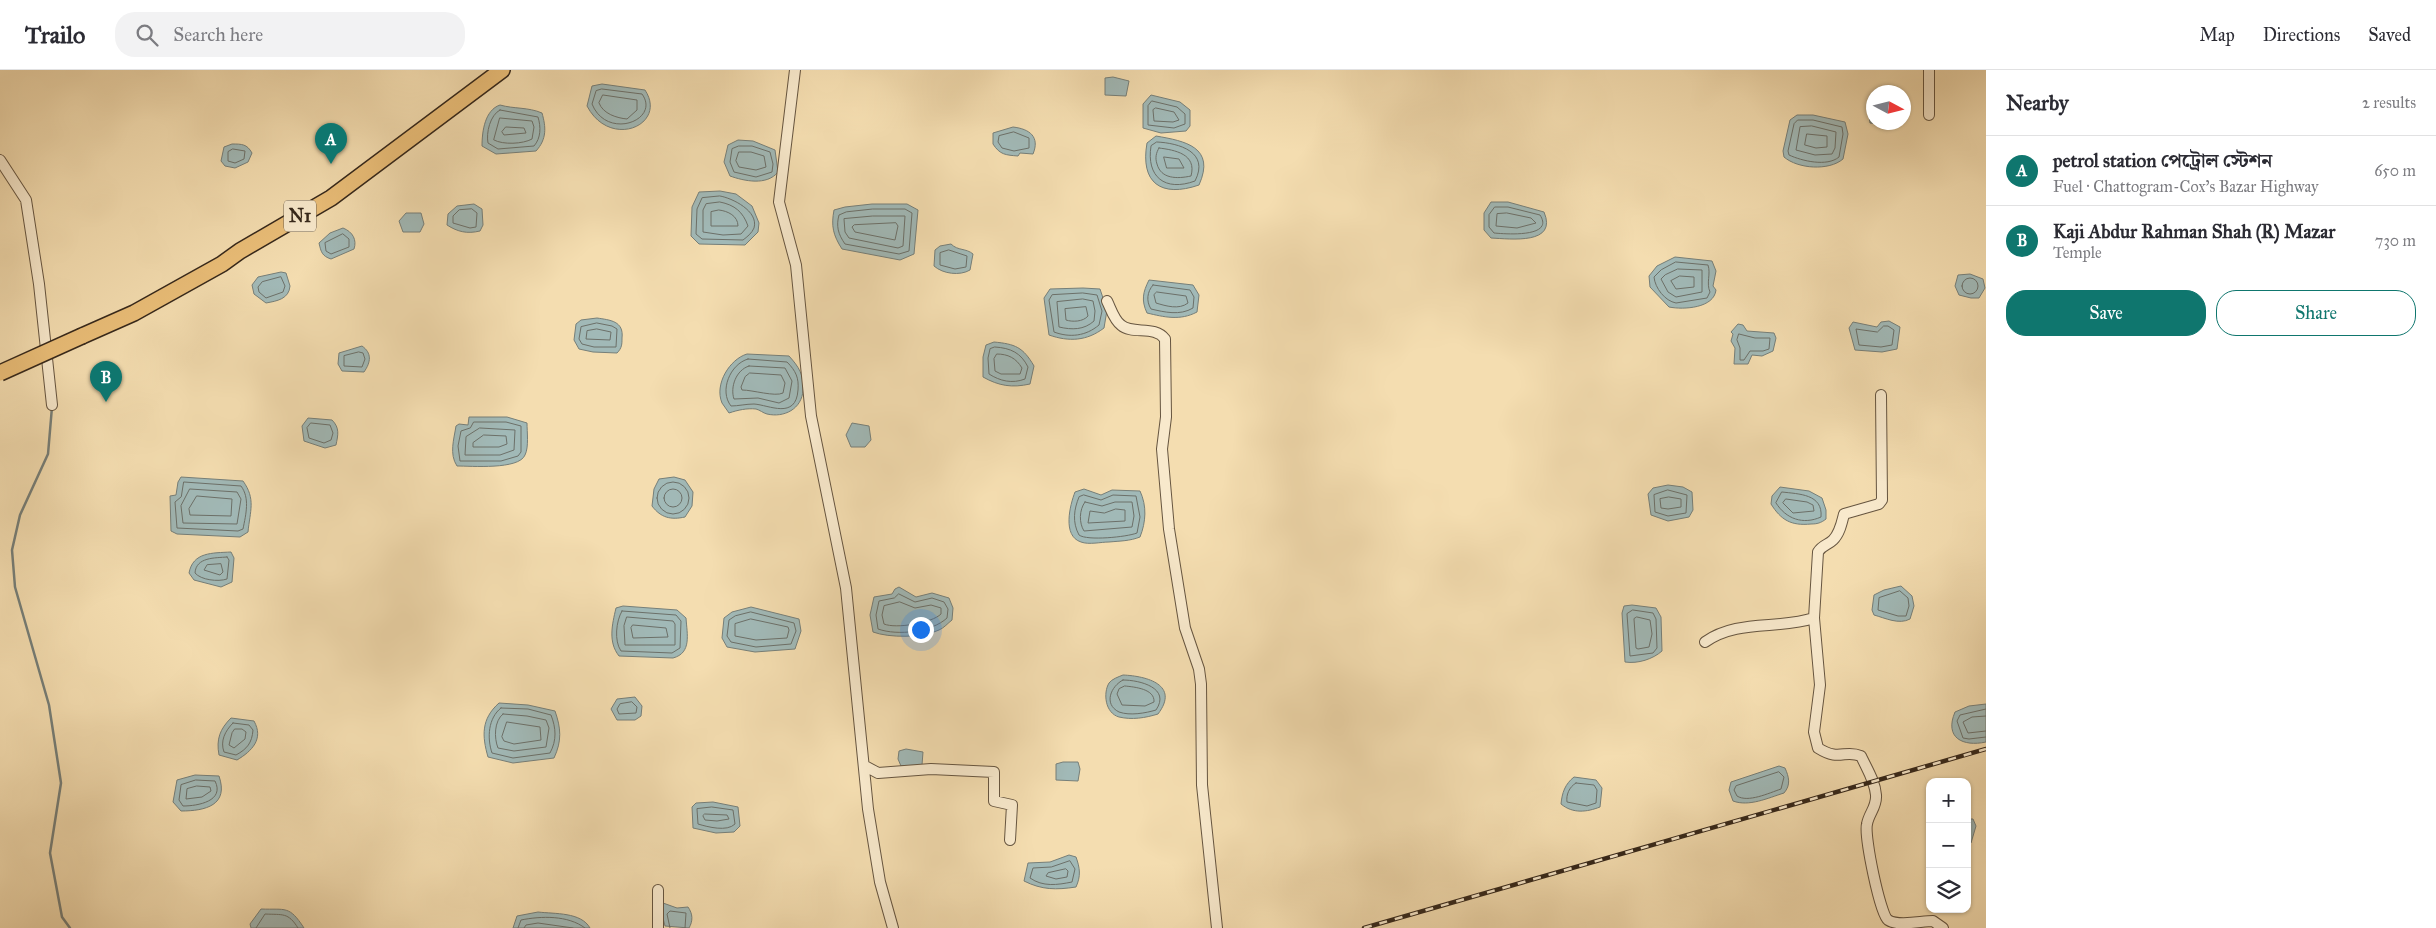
<!DOCTYPE html>
<meta charset="utf-8">
<style>
body{margin:0;font-family:"IM FELL Great Primer","Noto Serif Bengali",serif;background:#f2f2f3;color:#2b2b33}
.controls{position:absolute;right:15px;bottom:15px;display:grid;overflow:hidden;border-radius:10px;box-shadow:0 1px 4px #0004}
.controls button{width:45px;height:45px;display:grid;place-items:center;padding:0;border:0;border-bottom:1px solid #e1e1e2;background:#fff;color:#2b2b33;font:25px sans-serif}
.compass{position:absolute;left:1866px;top:15px;width:45px;height:45px;border-radius:50%;background:#fff;box-shadow:0 1px 4px #0004;rotate:97deg}
.you{position:absolute;left:920px;top:559px;width:18px;height:18px;margin:-12px;border:4px solid #fff;border-radius:50%;background:#1a73e8;box-shadow:0 0 0 8px #1a73e833}
.badge{display:grid;place-items:center;width:32px;height:32px;border-radius:50%;background:#0f766e;color:#fff;font-size:16px;font-weight:700}
.pin{position:absolute;translate:-50% -41px;filter:drop-shadow(0 1px 2px #0008)}
.pin::after{content:'';position:absolute;top:26px;width:18px;height:15px;background:inherit;clip-path:polygon(0 0,100% 0,50% 100%)}
.list{margin:0;padding:0;list-style:none}
h2{display:flex;justify-content:space-between;align-items:center;height:65px;margin:0;padding:0 20px;font-size:21px}
h2 small{font-size:16px;font-weight:400;color:#7c7c81}
.list li{display:grid;grid-template-columns:32px 1fr auto;gap:15px;align-items:center;box-sizing:border-box;height:70px;padding:0 20px;border-top:1px solid #e1e1e2}
.list b{display:block;font-size:19px;white-space:nowrap}
.list p{margin:0;font-size:16px;white-space:nowrap;color:#7c7c81}
.list em{font-size:16px;font-style:normal;color:#7c7c81}
.actions{display:flex;gap:10px;padding:15px 20px}
.actions a{flex:1;padding:11px 0;border:1px solid #0f766e;border-radius:20px;text-align:center;font-size:18px;color:#0f766e}
.actions .main{background:#0f766e;color:#fff}
.icon{flex:none;width:28px;height:28px;fill:none;stroke:currentColor;stroke-width:2;stroke-linecap:round;stroke-linejoin:round}
.map{position:relative;flex:none;width:1986px;height:858px;overflow:hidden}
header{display:flex;align-items:center;gap:30px;box-sizing:border-box;height:70px;padding:0 25px;background:#fff;border-bottom:1px solid #e1e1e2}
header strong{font-size:24px}
nav{display:flex;gap:28px;margin-inline-start:auto;font-size:18px}
.search{width:350px;height:45px;background:#f2f2f3;display:flex;align-items:center;gap:12px;box-sizing:border-box;padding:0 18px;border-radius:20px;color:#7c7c81;font-size:19px}
main{display:flex}
aside{flex:1;background:#fff}
.map>svg:first-child{display:block}
.water{fill:#a1b9b7;stroke:#767f79}
.lines{fill:none;stroke-linecap:round;stroke-linejoin:round}
.shore{stroke:#6c7069;stroke-width:1}
.stream{stroke:#767f79;stroke-width:2.5}
.minor-casing{stroke:#665540;stroke-width:12}
.highway-casing{stroke:#36281b;stroke-width:18}
.minor{stroke:#f8e9cc;stroke-width:10}
.highway{stroke:#eabe78;stroke-width:15}
.rail-casing{stroke:#36281b;stroke-width:4.5}
.rail{stroke:#f8e9cc;stroke-width:2.5;stroke-dasharray:8;stroke-linecap:butt}
.highway-bridge-casing{stroke:#36281b;stroke-width:18;stroke-linecap:butt}
.highway-bridge{stroke:#eabe78;stroke-width:15}
.labels{text-anchor:middle;dominant-baseline:central;stroke-width:4.5;stroke-linejoin:round;paint-order:stroke}
.shield{fill:#f8e9cc;stroke:#706250;stroke-width:1}
.shield-label{font-size:18px;font-weight:bold;fill:#36281b}
</style>
<header>
<strong>Trailo</strong>
<div class="search"><svg class="icon" aria-label="search" viewBox="0 0 24 24"><circle cx="10" cy="10" r="6"/><path d="M15 15l6 6"/></svg>Search here</div>
<nav><a>Map</a><a>Directions</a><a>Saved</a></nav>
</header>
<main>
<div class="map">
<svg width="1986" height="858" viewBox="0 0 1986 858">
<rect width="100%" height="100%" fill="#f4ddb0"/>
<filter id="stains"><feTurbulence type="fractalNoise" baseFrequency=".004" numOctaves="4"/><feColorMatrix values="0 0 0 0 .2 0 0 0 0 .09 0 0 0 0 .02 0 0 0 .5 -.17"/></filter>
<radialGradient id="worn" r=".72"><stop offset=".6" stop-color="#630" stop-opacity="0"/><stop offset="1" stop-color="#630" stop-opacity=".3"/></radialGradient>
<path class="water" d="M1113 7 1129 11 1126 26 1105 25V8Z
M602 14 645 20C668 55 610 80 587 36L592 16Z
M1151 25 1180 32 1190 40V56L1186 61 1161 63 1143 58V34Z
M500 35C514 39 528 37 542 43 546 57 547 69 536 81L496 84 482 76C482 61 485 40 500 35Z
M1873 35 1874 52 1893 53 1889 55 1870 53 1869 45Z
M1797 45H1813L1845 52 1848 64 1843 89C1829 101 1798 99 1784 87L1783 81 1790 50Z
M1013 57C1030 59 1040 67 1033 84L1020 83 1018 86C1006 85 1000 85 993 74V63Z
M1156 66C1185 71 1216 77 1199 115 1161 128 1140 113 1147 73Z
M738 70 753 71 775 80 778 102C767 116 744 111 730 106L724 92 728 75Z
M232 74C242 74 247 74 252 83L248 92 235 98 225 96 221 91 224 77Z
M720 121 736 124 752 136 759 153 758 162 745 175 699 174 691 166 692 137 699 122Z
M1491 132H1508L1544 142C1558 175 1511 169 1491 168L1484 160V143Z
M474 134 482 139 483 155 480 161C467 164 458 162 447 155L448 144 457 136Z
M872 134H907L918 140 914 184 900 190 842 179C833 165 831 156 834 140L845 137Z
M406 143H421L424 154 420 162H403L399 151Z
M343 158C353 162 357 170 354 179L331 189C322 186 321 182 319 173L330 163Z
M951 174C958 181 966 178 973 184L970 200C960 206 943 204 934 196L935 180 940 176Z
M1675 187 1712 191 1716 201 1713 216 1716 220C1714 238 1684 240 1669 237L1650 217 1649 206 1657 196Z
M281 202 286 203 290 216C289 229 277 231 266 233L254 224 252 215 258 207Z
M1970 204 1983 209 1985 218 1979 228H1971L1959 225 1955 216 1958 205Z
M1149 210 1193 215 1199 225 1197 242C1180 251 1164 247 1147 243 1141 230 1143 222 1149 210Z
M1083 218 1100 219 1107 240 1104 258C1087 271 1069 272 1049 265L1044 228 1050 219Z
M597 248C610 250 624 251 622 268 622 274 622 278 617 283L593 282 579 279 574 270 576 254 581 250Z
M1889 251 1900 257 1897 279 1882 282 1855 280 1849 258 1853 252 1877 257 1881 252Z
M1738 254 1743 255 1747 261 1774 263 1776 268 1773 281 1762 286 1752 285 1748 294H1734L1735 278 1731 271 1733 264 1731 262Z
M994 272C1015 274 1023 277 1034 296L1030 314C1012 318 999 316 983 307V287L986 275Z
M362 276C372 283 371 292 364 302L342 301 338 294 339 283Z
M747 284 789 286C799 297 804 305 803 320 802 339 784 348 767 344 763 343 760 340 756 339 747 338 738 340 729 343 727 340 724 336 722 333 714 314 730 289 747 284Z
M469 347H507L527 353C527 362 529 377 525 385 519 400 471 396 457 396 449 384 454 369 456 356L459 354 468 355Z
M308 348 332 350C340 358 338 365 336 375L325 378 304 371 302 356Z
M852 353 869 356 871 370 865 377H851L846 365Z
M181 407 243 411C256 429 250 441 248 462L240 467 177 464 171 461 170 426 176 425 178 412Z
M674 407 685 410 693 422 692 436 685 447C671 450 661 448 652 436L654 419 659 409Z
M1668 415 1683 417 1692 422 1693 440 1689 447 1668 451 1651 445 1648 424 1653 418Z
M1780 417 1809 421 1822 428 1826 440V449C1821 453 1817 454 1811 454 1791 456 1781 450 1771 434L1772 426Z
M1084 419 1101 425 1112 420 1140 421C1147 436 1146 452 1140 467 1130 471 1120 471 1109 472 1101 472 1089 475 1081 472 1062 466 1070 435 1075 422Z
M231 482 234 488 232 512 221 517 194 510 189 503C193 482 212 483 231 482Z
M1901 516 1912 526 1914 536 1910 549C1899 555 1885 548 1874 545L1872 540 1874 525 1884 520Z
M899 517 916 527 932 523 949 528 953 538 952 550C948 553 944 558 939 560 923 568 889 568 873 562L870 545 874 527 892 524 895 519Z
M1632 535 1656 538 1661 547 1662 581C1653 589 1638 594 1625 592L1622 543 1624 536Z
M623 536 677 540 686 548C687 564 692 583 673 588L619 586C608 572 612 555 616 538Z
M751 537 799 549 801 561 795 579 755 582 727 577 722 568 724 548 732 542Z
M1123 605C1147 606 1180 615 1158 644 1145 648 1132 650 1119 647 1105 643 1103 623 1109 613 1112 609 1118 607 1123 605Z
M635 627 642 636 641 646 635 650H617L611 639 617 629Z
M499 633 528 635 555 641C561 658 562 671 554 688L513 693 488 687C482 666 481 649 499 633Z
M1986 634V672C1963 677 1944 668 1955 642L1969 636Z
M231 648 254 651C264 669 252 681 237 690L219 685C216 669 220 659 231 648Z
M906 679 923 682 922 695 917 697 901 696 898 689 899 681Z
M1063 692H1078L1080 699 1078 711 1056 710V694Z
M1779 696 1785 698C1789 707 1791 715 1784 723 1768 728 1749 737 1733 731L1729 720 1731 712Z
M195 705 219 706C229 735 206 741 181 741L173 732 177 710Z
M1574 707 1596 710 1602 718 1600 737C1587 742 1573 744 1561 734 1562 723 1565 714 1574 707Z
M713 732 738 737 740 756 734 762 716 763 693 758 692 737 696 733Z
M1967 749H1973L1976 756 1971 773 1967 777Z
M1069 785 1076 787C1080 798 1081 806 1076 817 1056 820 1042 820 1024 811L1028 793 1050 792Z
M663 833 677 838 688 837C693 844 693 851 689 858L665 856 662 844Z
M261 839C286 840 289 835 304 858H251L250 854Z
M538 842C555 844 581 842 590 858H513L517 846Z"/>
<g class="lines">
<path class="shore" d="M602 19 642 24C661 50 607 71 592 34L596 21Z
M603 25 637 30V40L627 49C617 48 603 44 599 33Z
M1152 31 1177 37 1185 44V54L1174 58 1148 55V36Z
M1156 38 1174 42 1179 50 1173 52 1154 51 1153 40Z
M500 40 538 47C541 57 541 68 534 76L498 79 488 73C486 63 490 45 500 40Z
M500 48 532 51 534 57 532 69C523 74 503 75 494 70Z
M1798 50H1813L1842 57 1843 64 1839 87C1827 97 1802 91 1789 85L1788 81 1794 54Z
M1812 56 1836 62 1835 78 1832 84 1815 85 1796 80 1800 57Z
M506 57 524 58 526 63 504 65 502 62Z
M1014 62 1029 68V78L1014 81 1002 78 998 72 999 66Z
M1807 64 1827 66V77L1816 78 1805 75Z
M1157 72C1179 73 1210 82 1195 111 1165 122 1146 107 1151 76Z
M739 76H752L770 82 773 94 772 102 756 107 734 102 730 92 732 79Z
M1159 78C1175 80 1197 84 1191 106 1177 109 1161 109 1157 94 1155 88 1156 83 1159 78Z
M233 79 245 81 244 89 235 93 228 91V82Z
M739 82H751L764 86 766 97 756 100 739 97 736 91Z
M1164 87 1179 89 1184 98H1167Z
M720 126C732 128 759 141 754 158 752 163 747 167 743 170L702 169 696 164 697 139 702 128Z
M720 132C735 135 743 142 748 156L741 164 723 165 703 162V140L706 134Z
M1495 137H1508L1540 145C1555 168 1505 164 1494 163L1489 157V145Z
M472 139 477 143 476 157 470 158 453 153V146L459 140Z
M873 139H905L912 143 909 181 899 184 845 174C838 164 836 156 839 145L846 142Z
M719 140C728 141 738 146 738 156H711V142Z
M1507 143 1531 148 1536 153 1517 158 1496 156 1497 144Z
M873 146H905L903 176 898 178 849 168 845 162 844 149Z
M896 153 898 156 895 170 855 162 852 157 854 155Z
M343 164 349 169V177L331 184 326 181 325 173Z
M949 180 967 186 966 197 955 199 940 195V183Z
M1676 192 1708 195C1711 204 1706 213 1710 222L1707 228 1676 233C1665 231 1655 218 1654 207L1661 200Z
M1678 199 1702 200V222L1676 227 1668 222 1661 209 1665 205Z
M1680 206 1694 207V217L1676 219 1671 211Z
M281 207 285 216 283 222 266 228 259 222 258 217 262 212Z
M1962 216a8 8 0 1 1 16 0a8 8 0 1 1-16 0Z
M1153 215 1190 220 1194 227 1193 238C1180 246 1164 242 1151 239 1146 231 1147 222 1153 215Z
M1157 222 1186 226 1188 233C1179 240 1166 236 1156 233L1154 225Z
M1083 223 1097 225 1102 241 1099 255C1086 266 1070 268 1054 262L1049 230 1052 225Z
M1083 229 1093 231 1095 241 1094 251C1084 260 1072 260 1059 257L1057 232Z
M1086 237 1088 246C1083 252 1072 252 1066 250L1065 239Z
M597 253 612 256 617 259 616 277H594L582 274 579 269 581 257Z
M1884 256H1888L1894 260 1892 275 1881 277 1859 275 1856 259 1877 262Z
M597 259 611 262 610 270 586 269 587 261Z
M1739 264 1755 268H1770L1769 279 1763 281H1750L1744 290H1740V278L1737 270Z
M995 277C1011 278 1021 283 1028 297L1025 309C1012 314 1000 311 989 304L988 288 990 279Z
M359 282 363 283 365 289 362 297 344 296V286Z
M997 284C1008 284 1016 288 1022 298L1020 304H1001L995 301 994 289Z
M748 289 787 292C796 301 799 308 798 320 796 350 769 335 754 334 746 334 738 336 731 336 719 321 730 294 748 289Z
M749 296 785 298 792 311 789 328 779 333 758 328 734 329C730 317 736 300 749 296Z
M750 303 781 305 785 313 783 323C775 327 753 320 742 320L741 317 745 307Z
M474 352H506L521 356V382L518 386 501 391H460L458 376 461 361 470 358Z
M311 353 330 355 333 363 331 370 324 373 309 368 307 358Z
M480 358 515 360 514 380 500 385H465L466 367Z
M484 365 506 366 507 374 499 377H473V373Z
M184 412 241 416C250 428 246 444 243 459L238 461 177 458 175 432 181 427Z
M657 428a16 16 0 1 1 32 0a16 16 0 1 1-32 0Z
M664 428a9 9 0 1 1 18 0a9 9 0 1 1-18 0Z
M190 419 237 422 241 429 237 454 183 453 181 436Z
M1668 420 1687 425 1686 443 1668 446 1655 442 1654 425Z
M1782 422C1799 424 1823 424 1821 447 1803 455 1786 449 1776 433Z
M1084 425 1101 430 1113 425 1136 426 1140 447 1137 463C1127 467 1087 471 1079 465 1072 452 1074 439 1079 427Z
M197 426 232 429 231 446 190 445 189 439Z
M1669 427 1681 429V437L1668 439 1661 438 1660 429Z
M1786 429 1807 432 1813 435 1814 441 1793 443 1783 433Z
M1085 432 1102 436 1115 432H1132L1134 446 1132 457 1084 461C1079 453 1079 440 1085 432Z
M1116 439 1125 440V451L1088 453 1090 441 1104 443Z
M227 487 229 490 227 509C218 512 201 510 195 503 196 487 215 488 227 487Z
M221 494 223 502 220 505 204 500 207 495Z
M1900 521 1908 528 1909 536 1906 546H1898L1878 540 1879 528Z
M899 524 915 532 932 528 944 532 948 539 947 548C932 562 898 566 878 559L876 545 879 531 894 528Z
M900 532 915 538 931 535 941 538V544C932 553 896 559 884 554L882 545 884 536Z
M1633 540 1653 543 1656 549 1657 578 1653 583 1630 586 1627 544Z
M622 541 676 545 681 551 680 578 672 583 621 581C614 571 616 551 622 541Z
M751 542 794 553 796 561 791 574 756 577 731 572 727 566 729 550 735 546Z
M627 547 673 551 675 554V575H625L624 556Z
M1637 547 1650 550 1652 564 1649 577 1638 579 1636 578 1634 549Z
M751 549 788 557 789 560 787 568 756 570 735 566V554Z
M633 555 666 558 668 567 633 568 631 558Z
M1123 610C1140 610 1171 618 1156 640 1146 643 1130 646 1119 642 1103 634 1111 616 1123 610Z
M1125 616C1135 617 1155 619 1154 632L1145 636 1122 635 1117 624 1119 619Z
M632 632 637 637 636 643 619 644 617 639 620 634Z
M501 638 528 639 551 645C556 658 557 670 550 683L513 688 492 683C487 668 488 648 501 638Z
M1986 639 1960 645 1957 651 1963 668 1969 669 1986 667
M503 644 527 646 546 650 549 658 546 677 514 681 498 678C494 668 494 651 503 644Z
M1986 646 1972 647 1963 652 1968 663 1986 661
M507 652 540 657 541 670 514 674 504 671 502 667Z
M233 653 249 655 253 660C252 673 247 679 236 685L224 682C220 671 225 661 233 653Z
M235 659H242L246 662 245 669 234 678 229 675 232 663Z
M1779 702 1784 707 1781 719C1769 723 1748 733 1737 726L1734 720 1736 716Z
M196 710 215 711C225 731 198 736 183 736L179 730 181 715Z
M1576 713 1594 715 1597 720 1596 733 1587 736 1567 732C1566 725 1569 717 1576 713Z
M197 716 210 717 211 721 202 727 186 729 187 719Z
M712 737 733 740 735 754C727 762 708 757 698 754L697 739Z
M705 744 727 745 729 749 717 751 705 750 703 746Z
M1070 791 1075 799 1072 812C1057 815 1043 817 1030 808L1033 798 1051 797Z
M1066 799 1068 801 1067 807 1056 809 1046 806 1048 803Z
M256 858 265 844C283 845 288 842 298 858
M518 858 521 850C541 846 568 845 585 858
M524 858 526 855 538 853 573 858
M670 858 667 844 670 841 686 843 685 858"/>
<path class="stream" d="M52 337 48 384 20 445 12 480 15 517 49 635 61 713 50 783 62 847 70 858"/>
<g class="minor-casing">
<path id="minor" d="M795 0 779 132 796 195 811 346 846 518 868 739 880 812 893 858
M1929 45V0
M0 90 26 130 39 214 52 335
M1107 231C1111 239 1114 250 1121 255 1132 265 1155 255 1165 269L1166 347 1162 379 1169 459 1185 558 1199 599 1201 614 1202 715 1217 858
M1814 548 1820 615 1814 662 1818 678C1840 692 1844 679 1861 686 1867 699 1875 711 1876 725 1877 737 1869 743 1867 754 1864 766 1880 844 1888 850 1898 857 1921 851 1933 851L1943 858
M1705 572C1738 549 1777 560 1814 548L1818 482C1822 475 1828 475 1833 470 1840 463 1842 452 1844 444L1879 434 1882 430 1881 325
M865 696 878 703 931 699 994 702V731L1012 735 1010 770
M658 858V820"/>
</g>
<g class="highway-casing">
<path id="highway" d="M82 266 134 243 222 194 240 181 331 128 502 0"/>
</g>
<use href="#minor" class="minor"/>
<use href="#highway" class="highway"/>
<g class="rail-casing">
<path id="rail" d="M1364 858 1986 679"/>
</g>
<use href="#rail" class="rail"/>
<g class="highway-bridge-casing">
<path id="highway-bridge" d="M0 303 82 266"/>
</g>
<use href="#highway-bridge" class="highway-bridge"/>
</g>
<g class="labels">
<rect class="shield" x="284" y="130.5" width="32" height="31" rx="4"/>
<g class="shield-label">
<text x="300" y="146">N1</text>
</g>
</g>
<rect width="100%" height="100%" filter="url(#stains)"/>
<rect width="100%" height="100%" fill="url(#worn)"/>
</svg>
<div class="controls">
<button>+</button>
<button>−</button>
<button><svg class="icon" aria-label="layers" viewBox="0 0 24 24"><path d="M12 4l9 5-9 5-9-5zM3 14l9 5 9-5"/></svg></button>
</div>
<svg class="compass" viewBox="-18 -18 36 36"><path d="M0-13l5 13h-10z" fill="#e53935"/><path d="M0 13l5-13h-10z" fill="#7c7c81"/></svg>
<div class="you"></div>
<div class="pin badge" style="left:331px;top:94px">A</div>
<div class="pin badge" style="left:106px;top:332px">B</div>
</div>
<aside>
<h2>Nearby<small>2 results</small></h2>
<ul class="list">
<li><span class="badge">A</span><div><b>petrol station পেট্রোল স্টেশন</b><p>Fuel · Chattogram-Cox's Bazar Highway</p></div><em>650 m</em></li>
<li><span class="badge">B</span><div><b>Kaji Abdur Rahman Shah (R) Mazar</b><p>Temple</p></div><em>730 m</em></li>
</ul>
<div class="actions"><a class="main">Save</a><a>Share</a></div>
</aside>
</main>
